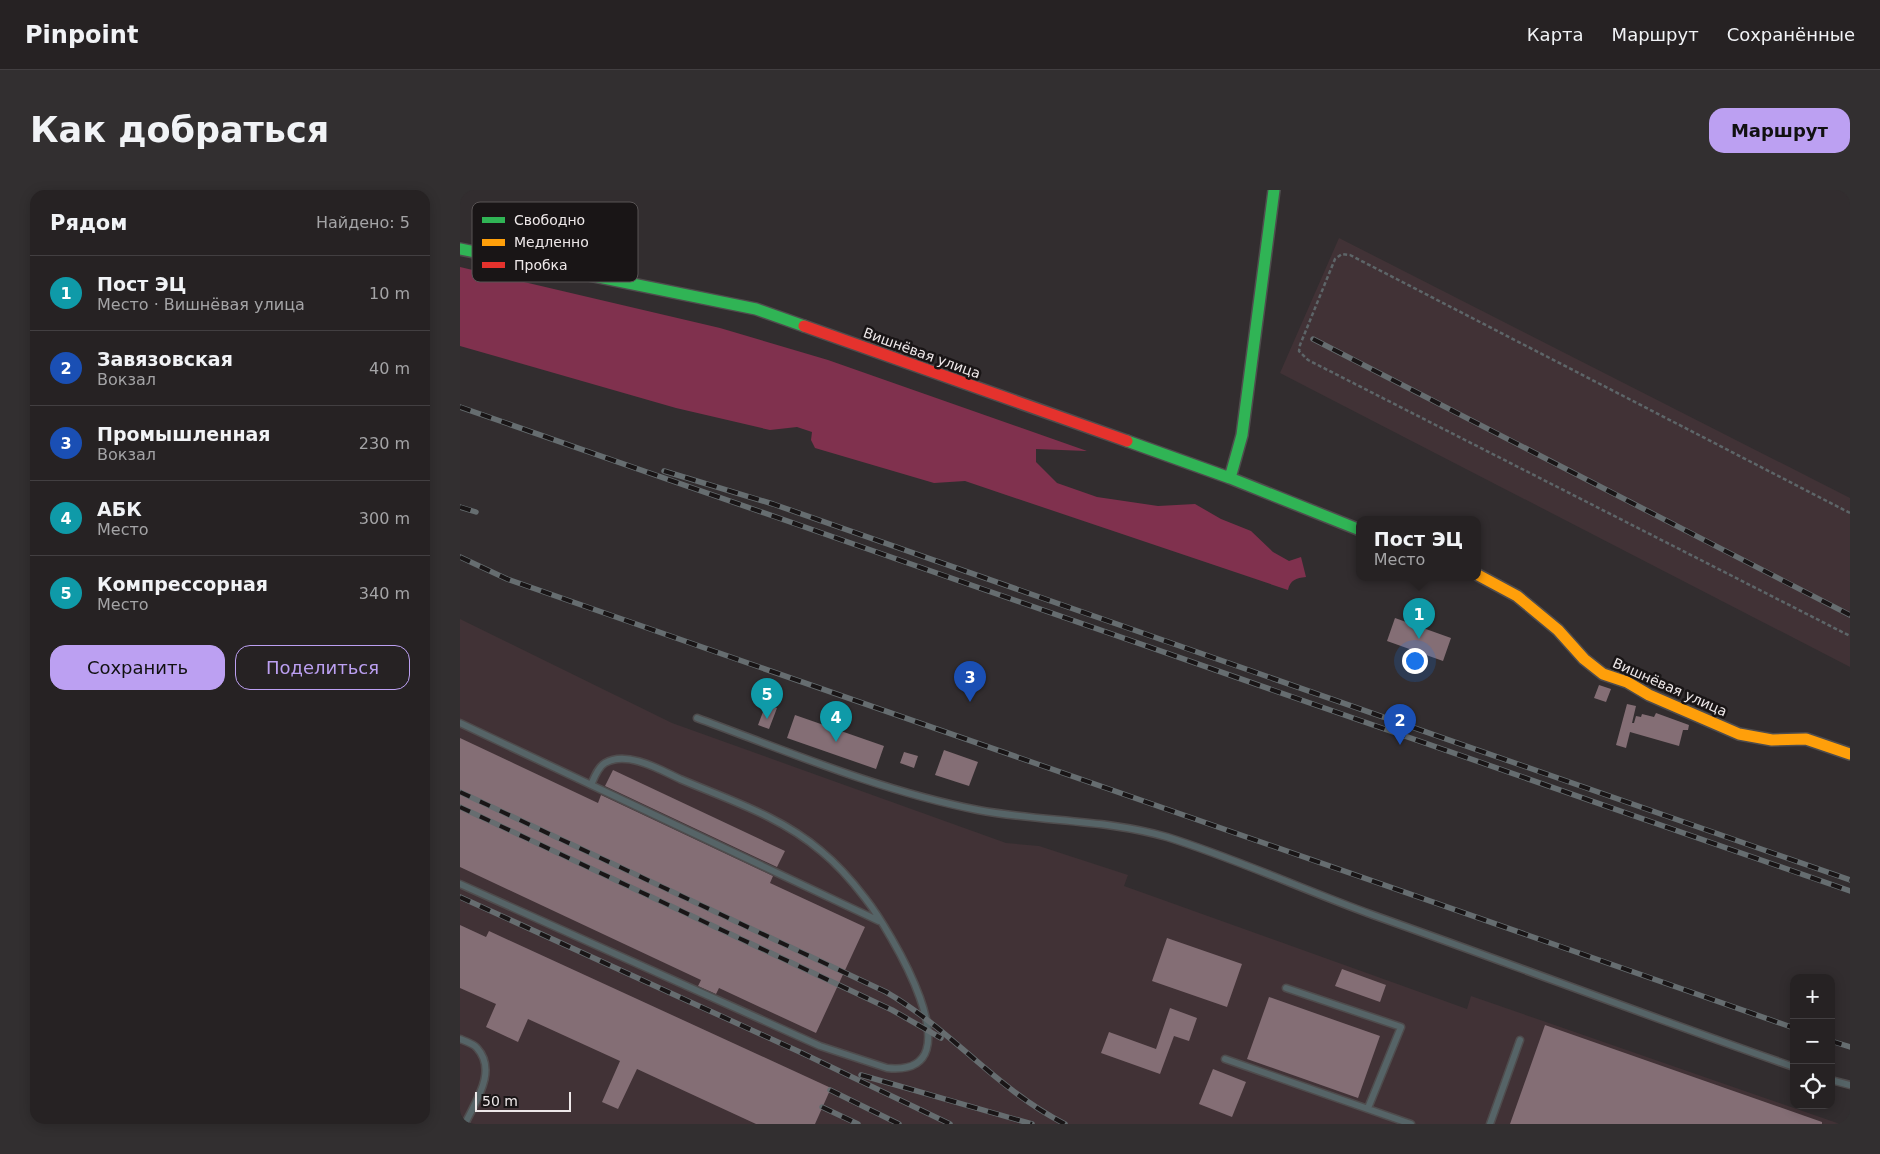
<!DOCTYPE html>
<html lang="ru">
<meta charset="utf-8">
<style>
body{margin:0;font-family:"DejaVu Sans",sans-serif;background:#322f30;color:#f1f3f6}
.controls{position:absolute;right:15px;bottom:15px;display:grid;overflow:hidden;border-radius:10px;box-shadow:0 2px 12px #0003}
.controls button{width:45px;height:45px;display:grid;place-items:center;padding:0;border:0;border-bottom:1px solid #423f41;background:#262223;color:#f1f3f6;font:25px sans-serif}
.scale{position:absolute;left:15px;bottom:12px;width:96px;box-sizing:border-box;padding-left:5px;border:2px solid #eee8e9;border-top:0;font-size:14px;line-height:18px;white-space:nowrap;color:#eee8e9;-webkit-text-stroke:4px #191516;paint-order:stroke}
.you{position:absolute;left:954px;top:470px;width:18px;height:18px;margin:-12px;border:4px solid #fff;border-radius:50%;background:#1a73e8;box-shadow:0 0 0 8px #1a73e833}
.badge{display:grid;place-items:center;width:32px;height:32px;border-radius:50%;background:#bca0f2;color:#fff;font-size:16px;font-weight:700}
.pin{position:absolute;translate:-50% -41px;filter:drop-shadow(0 1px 2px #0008)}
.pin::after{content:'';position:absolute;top:26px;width:18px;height:15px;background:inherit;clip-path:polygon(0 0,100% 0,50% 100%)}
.popup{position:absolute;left:896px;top:326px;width:125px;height:65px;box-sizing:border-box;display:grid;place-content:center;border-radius:10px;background:#262223;filter:drop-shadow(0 1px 4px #0005);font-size:16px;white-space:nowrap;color:#a4a4a6}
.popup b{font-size:19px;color:#f1f3f6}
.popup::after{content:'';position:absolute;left:50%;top:100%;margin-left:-10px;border:10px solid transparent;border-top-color:#262223}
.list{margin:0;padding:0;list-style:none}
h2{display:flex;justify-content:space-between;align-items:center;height:65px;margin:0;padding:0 20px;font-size:21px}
h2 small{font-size:16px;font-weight:400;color:#a4a4a6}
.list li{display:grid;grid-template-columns:32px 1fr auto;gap:15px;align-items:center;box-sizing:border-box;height:75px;padding:0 20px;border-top:1px solid #423f41}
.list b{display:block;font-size:19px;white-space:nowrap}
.list p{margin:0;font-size:16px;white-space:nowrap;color:#a4a4a6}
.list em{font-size:16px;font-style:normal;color:#a4a4a6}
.actions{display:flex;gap:10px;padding:15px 20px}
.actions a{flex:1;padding:11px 0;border:1px solid #bca0f2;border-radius:15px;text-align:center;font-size:18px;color:#bca0f2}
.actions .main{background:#bca0f2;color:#111}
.icon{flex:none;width:28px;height:28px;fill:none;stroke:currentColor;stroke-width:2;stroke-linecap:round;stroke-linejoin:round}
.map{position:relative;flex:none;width:1390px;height:934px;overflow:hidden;border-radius:15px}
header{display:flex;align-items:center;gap:30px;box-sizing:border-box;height:70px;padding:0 25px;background:#262223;border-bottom:1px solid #423f41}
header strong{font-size:24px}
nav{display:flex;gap:28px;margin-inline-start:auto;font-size:18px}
.intro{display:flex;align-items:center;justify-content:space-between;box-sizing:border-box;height:120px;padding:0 30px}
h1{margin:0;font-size:35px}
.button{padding:12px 22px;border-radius:15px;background:#bca0f2;color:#111;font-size:18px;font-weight:700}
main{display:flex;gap:30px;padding:0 30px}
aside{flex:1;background:#262223;border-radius:15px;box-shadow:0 2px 12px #0003}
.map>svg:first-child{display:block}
.built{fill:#413236}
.forest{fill:#80314e}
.building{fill:#846e75}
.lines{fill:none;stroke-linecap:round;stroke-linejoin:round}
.lane-casing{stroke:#4f4c4d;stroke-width:9}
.fast-casing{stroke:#4f4c4d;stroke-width:14}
.slow-casing{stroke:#4f4c4d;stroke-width:14}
.jam-casing{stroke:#4f4c4d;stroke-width:14}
.path{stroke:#5d6568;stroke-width:2.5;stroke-dasharray:4 2.5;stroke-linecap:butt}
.lane{stroke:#566467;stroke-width:6}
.fast{stroke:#30b455;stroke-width:11}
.slow{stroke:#ff9f0a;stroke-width:11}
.jam{stroke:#e5322d;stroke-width:11}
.rail-casing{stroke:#666d70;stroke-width:5.5}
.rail{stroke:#191516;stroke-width:4;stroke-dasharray:11;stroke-linecap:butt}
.labels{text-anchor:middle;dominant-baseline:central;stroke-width:5;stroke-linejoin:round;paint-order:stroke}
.street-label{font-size:14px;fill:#eee8e9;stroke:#191516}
.key{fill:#191516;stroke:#595455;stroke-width:1}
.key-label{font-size:14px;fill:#eee8e9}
</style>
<header>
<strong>Pinpoint</strong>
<nav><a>Карта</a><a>Маршрут</a><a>Сохранённые</a></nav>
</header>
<div class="intro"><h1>Как добраться</h1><a class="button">Маршрут</a></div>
<main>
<aside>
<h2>Рядом<small>Найдено: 5</small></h2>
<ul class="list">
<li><span class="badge" style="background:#0f9aa8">1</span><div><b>Пост ЭЦ</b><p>Место · Вишнёвая улица</p></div><em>10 m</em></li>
<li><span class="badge" style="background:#1a4fb4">2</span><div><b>Завязовская</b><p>Вокзал</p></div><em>40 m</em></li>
<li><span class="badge" style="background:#1a4fb4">3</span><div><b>Промышленная</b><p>Вокзал</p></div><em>230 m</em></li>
<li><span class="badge" style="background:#0f9aa8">4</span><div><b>АБК</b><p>Место</p></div><em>300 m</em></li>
<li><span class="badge" style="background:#0f9aa8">5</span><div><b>Компрессорная</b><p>Место</p></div><em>340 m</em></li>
</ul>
<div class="actions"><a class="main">Сохранить</a><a>Поделиться</a></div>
</aside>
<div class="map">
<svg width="1390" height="934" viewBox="0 0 1390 934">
<rect width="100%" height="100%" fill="#322d2f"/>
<path class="built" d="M879 48 1390 308V477L820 183Z
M0 429 212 533 546 653 579 656 668 685 664 696 1007 819 1011 806 1380 934H0Z"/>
<path class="forest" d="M0 77 260 138 368 170 627 261 576 259V272L597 293 637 307 698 316 735 314 761 329 791 341 813 362 829 371 841 367 846 387C836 388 830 390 828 400L505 291 474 293 355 258 351 250 352 242 337 237 310 240 216 218 0 156Z"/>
<path class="building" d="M935 428 991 448 983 471 927 451Z
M1139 495 1151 499 1146 512 1134 508Z
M306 514 317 518 309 539 298 535Z
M1167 514 1176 516 1172 533H1174L1176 526 1181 527 1182 524 1194 527 1196 523 1229 535 1228 540H1223L1219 556 1170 542 1166 558 1156 555Z
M335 525 424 556 416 579 327 548Z
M0 548 138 613 141 605 313 686 310 693 405 737 356 843 259 798 256 804 238 796 241 790 0 677Z
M484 560 518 572 509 596 475 585Z
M444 562 458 566 454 578 440 573Z
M153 580 325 661 317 677 145 596Z
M0 735 26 747 29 741 371 898 355 934H296L177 879 158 919 142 912 160 871 68 829 58 852 26 837 36 814 0 798Z
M707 748 782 774 767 817 692 791Z
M882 779 926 795 920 812 875 796Z
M809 807 920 846 898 908 787 869Z
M710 818 737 828 729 851 714 846 700 884 641 863 649 842 696 859Z
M1085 835 1362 932V934H1050Z
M753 879 786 892 772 927 739 914Z"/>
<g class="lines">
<g class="lane-casing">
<path id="lane" d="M237 528C329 562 421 601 518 620 581 632 645 629 707 647 777 669 844 700 913 725 1054 775 1193 828 1334 877
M0 533 419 731
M0 694 360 856 427 878C521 888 428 737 405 708 392 691 377 674 361 661 320 626 269 610 220 589 201 580 167 560 145 573 138 577 134 588 131 595
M826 798 941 837 908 918
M0 849C5 851 14 854 17 858 38 881 15 912 5 934
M765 869 951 934
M1371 890 1390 895
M1030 934 1060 850"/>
</g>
<g class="fast-casing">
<path id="fast" d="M0 59 296 119 344 136
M667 251 770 288 900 340
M770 288 782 245 814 0"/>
</g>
<g class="slow-casing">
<path id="slow" d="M1018 385 1057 406 1098 440 1124 469 1143 484 1167 492 1189 505 1279 544 1312 550 1346 549 1390 564"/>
</g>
<g class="jam-casing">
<path id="jam" d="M344 136 667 251"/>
</g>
<path class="path" d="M1390 323 890 65 882 64 875 69 840 155 839 161 848 170 1390 446"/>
<use href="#lane" class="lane"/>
<use href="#fast" class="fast"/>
<use href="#slow" class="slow"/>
<use href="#jam" class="jam"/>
<g class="rail-casing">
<path id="rail" d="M853 149 1390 425
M0 217 1390 701
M204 281 313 314 1390 690
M0 317 16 322
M0 367 47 389 1334 838
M0 602 426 802C492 840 536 899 605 934
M0 617 432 820 481 848
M0 707 342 863 490 934
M1371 851 1390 857
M401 885 572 934
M370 900 439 934
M362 917 398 934"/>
</g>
<use href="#rail" class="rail"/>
</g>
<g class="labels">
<g class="street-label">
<text transform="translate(462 163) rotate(20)">Вишнёвая улица</text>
<text transform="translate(1210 497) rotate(24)">Вишнёвая улица</text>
</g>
</g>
<rect x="12" y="12" width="166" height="80" rx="8" class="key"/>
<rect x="22" y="27" width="23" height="6" fill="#30b455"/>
<rect x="22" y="49" width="23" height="7" fill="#ff9f0a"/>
<rect x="22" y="72" width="23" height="6" fill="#e5322d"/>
<g class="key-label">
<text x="54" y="35">Свободно</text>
<text x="54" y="57">Медленно</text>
<text x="54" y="80">Пробка</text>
</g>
</svg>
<div class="controls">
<button>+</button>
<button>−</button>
<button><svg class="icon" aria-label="locate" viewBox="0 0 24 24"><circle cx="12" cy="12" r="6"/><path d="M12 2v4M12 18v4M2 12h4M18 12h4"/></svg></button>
</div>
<div class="scale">50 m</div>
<div class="you"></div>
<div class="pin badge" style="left:959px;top:449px;background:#0f9aa8">1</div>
<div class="popup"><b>Пост ЭЦ</b>Место</div>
<div class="pin badge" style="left:940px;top:555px;background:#1a4fb4">2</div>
<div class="pin badge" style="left:510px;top:512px;background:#1a4fb4">3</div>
<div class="pin badge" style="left:376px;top:552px;background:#0f9aa8">4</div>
<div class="pin badge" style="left:307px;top:529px;background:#0f9aa8">5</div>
</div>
</main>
